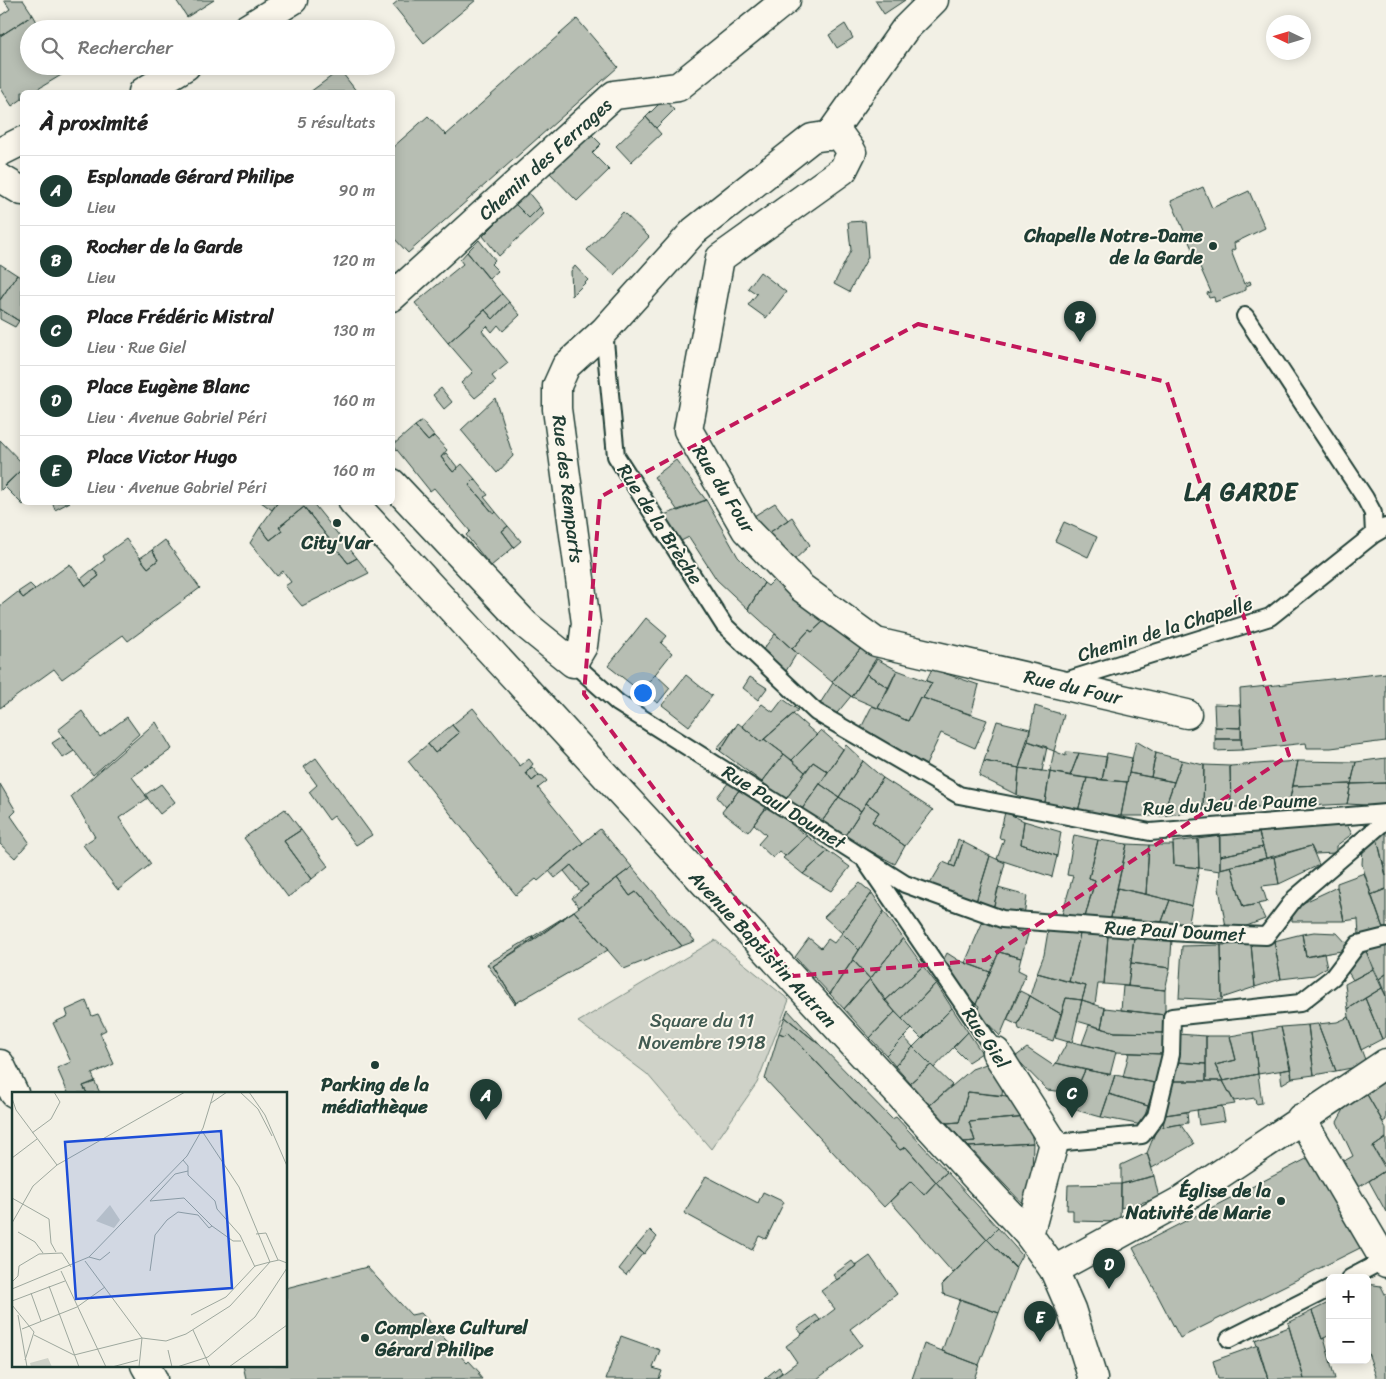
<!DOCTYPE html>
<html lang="fr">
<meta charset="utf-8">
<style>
body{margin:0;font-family:Sriracha,sans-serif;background:#f6f6f6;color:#222}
.controls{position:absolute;right:15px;bottom:15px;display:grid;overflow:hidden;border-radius:8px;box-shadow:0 2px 12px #0003}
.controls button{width:45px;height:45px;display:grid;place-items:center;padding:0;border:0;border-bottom:1px solid #e0e0e0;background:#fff;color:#222;font:25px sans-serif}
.compass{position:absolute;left:1266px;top:15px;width:45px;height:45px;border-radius:50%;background:#fff;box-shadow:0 2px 12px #0003;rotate:274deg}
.you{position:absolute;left:642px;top:692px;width:18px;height:18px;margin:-12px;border:4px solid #fff;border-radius:50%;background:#1a73e8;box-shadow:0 0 0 8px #1a73e833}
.badge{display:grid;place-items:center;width:32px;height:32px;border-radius:50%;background:#1f3d34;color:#fff;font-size:16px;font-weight:700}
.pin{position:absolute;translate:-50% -41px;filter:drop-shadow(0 1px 2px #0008)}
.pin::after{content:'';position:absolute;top:26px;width:18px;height:15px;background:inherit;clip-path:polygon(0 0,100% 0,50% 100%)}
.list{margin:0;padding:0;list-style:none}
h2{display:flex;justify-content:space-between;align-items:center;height:65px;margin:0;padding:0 20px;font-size:21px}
h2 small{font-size:16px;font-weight:400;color:#767676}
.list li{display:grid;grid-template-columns:32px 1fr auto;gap:15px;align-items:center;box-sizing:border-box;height:70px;padding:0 20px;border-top:1px solid #e0e0e0}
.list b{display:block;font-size:19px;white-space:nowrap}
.list p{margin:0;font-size:16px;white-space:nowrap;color:#767676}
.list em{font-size:16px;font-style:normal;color:#767676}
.icon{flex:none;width:28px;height:28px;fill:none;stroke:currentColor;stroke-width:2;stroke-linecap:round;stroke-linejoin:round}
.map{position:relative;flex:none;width:1386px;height:1379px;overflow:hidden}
.search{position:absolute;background:#fff;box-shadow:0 2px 12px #0003;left:20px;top:20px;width:375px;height:55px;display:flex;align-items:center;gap:12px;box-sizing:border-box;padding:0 18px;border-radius:28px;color:#767676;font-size:19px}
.panel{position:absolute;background:#fff;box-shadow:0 2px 12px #0003;left:20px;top:90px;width:375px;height:415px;border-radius:8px}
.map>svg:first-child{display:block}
.green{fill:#cfd2c8;stroke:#77887e}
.building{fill:#b7beb3;stroke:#1f3d34}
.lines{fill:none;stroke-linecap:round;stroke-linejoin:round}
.lane-casing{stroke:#1f3d34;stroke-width:20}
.street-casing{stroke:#1f3d34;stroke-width:31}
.secondary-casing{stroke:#1f3d34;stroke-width:31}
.lane{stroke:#fbf7ec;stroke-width:16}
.street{stroke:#fbf7ec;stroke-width:28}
.secondary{stroke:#fbf7ec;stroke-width:28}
.marked{fill:none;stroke:#c2185b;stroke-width:4;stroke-dasharray:10 6;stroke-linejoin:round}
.poi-dot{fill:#1f3d34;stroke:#fbf7ec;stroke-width:2}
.labels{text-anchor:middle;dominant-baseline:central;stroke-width:4;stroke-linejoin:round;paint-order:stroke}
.street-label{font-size:19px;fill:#1f3d34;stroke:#fbf7ec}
.poi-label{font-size:19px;font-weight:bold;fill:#1f3d34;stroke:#fbf7ec;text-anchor:end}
.park-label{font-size:19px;fill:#425b52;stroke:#fbf7ec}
.district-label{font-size:24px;font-weight:bold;letter-spacing:1px;fill:#1f3d34;stroke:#fbf7ec}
.inset-road{fill:none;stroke:#9ea89e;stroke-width:1}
.view{fill:#1d4ed8;fill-opacity:0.15;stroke:#1d4ed8;stroke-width:2.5}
.inset-edge{fill:none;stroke:#1f3d34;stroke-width:2.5}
</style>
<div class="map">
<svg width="1386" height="1379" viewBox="0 0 1386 1379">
<rect width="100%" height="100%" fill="#f2f0e5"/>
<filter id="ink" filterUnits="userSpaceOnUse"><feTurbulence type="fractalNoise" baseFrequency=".02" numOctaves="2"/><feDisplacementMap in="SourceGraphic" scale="10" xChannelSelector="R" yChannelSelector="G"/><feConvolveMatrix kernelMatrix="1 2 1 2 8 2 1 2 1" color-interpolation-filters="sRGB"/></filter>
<g filter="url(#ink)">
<path class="green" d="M715 940 789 1000 757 1083 711 1149 647 1074 578 1022Z"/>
<path class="building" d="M4 0H23L33 15 0 36V16L10 9Z
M176 0H214L187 17Z
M399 0H476L424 43 393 5Z
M875 0H905L884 14Z
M33 15 41 29H29V66H65L68 71 33 92H22V99L12 106 0 87V36Z
M577 19 618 67 408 253 392 236V148L428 116 446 135Z
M845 24 853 38 837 48 829 35Z
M340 70 357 92H310Z
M664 99 674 110 656 128 646 117Z
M646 117 661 134 631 162 616 146Z
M589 132 601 144 592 153 609 170 577 201 548 171Z
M1203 187 1212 208 1249 191 1265 228 1234 243 1235 249 1231 251 1244 284 1250 281 1251 284 1246 286V290L1215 302 1214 297 1209 298 1207 293 1211 292 1171 201Z
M527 191 540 207 529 218 515 204Z
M515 204 529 218 540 207 544 214 499 256 483 236Z
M623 212 649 237 614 275 587 250Z
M865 221 868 257 849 292 834 284 851 250 848 222Z
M479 240 495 260 491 264 498 271 489 279 467 252Z
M467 252 502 294 448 343 415 303 463 264 460 260Z
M0 264 17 275 0 300Z
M575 266 588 280 572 296 571 271Z
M760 272 786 292 766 318 748 305 757 294 748 288Z
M17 275 22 278V315L19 321 0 309V300Z
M502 294 509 302 493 319 485 310Z
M509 302 520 315 503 331 498 325 492 332 487 326 482 331 508 363 492 376 496 381 475 398 461 383 473 372 448 343 485 310 493 319Z
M0 309 19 321 15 327 0 319Z
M441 388 452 402 444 409 433 395Z
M495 398 513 456 497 473 461 430Z
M422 421 434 436 428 441 415 426Z
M415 426 428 441 434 436 447 450 441 457 453 472 462 464 475 479 469 485 494 514 496 512 508 526 502 531 514 547 491 566 466 535 470 531 434 488 430 491 393 445Z
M0 440 22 463V469L0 491Z
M446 453 458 468 453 472 441 457Z
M676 460 706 500 678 511 654 477Z
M22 469V502H26L23 505 4 486Z
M475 479 488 495 484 497 496 512 494 514 469 485Z
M706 500 738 557 764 583 748 609 717 580 689 537 679 542 661 516Z
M52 502H70L55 510Z
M261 502H278L272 510Z
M278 502H312L357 558 348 563 304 507 279 527 282 531 270 540 260 527Z
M775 503 788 520 764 536 749 519Z
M304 507 348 563 357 558 369 573 302 606 285 586 291 582 283 571 277 576 250 543 260 527 270 540 282 531 279 527Z
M792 517 810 545 791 563 769 533Z
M1064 522 1097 537 1088 557 1055 541Z
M508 526 521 541 514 547 502 531Z
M126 539 148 568 158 560 152 550 165 540 200 588 128 641 123 635 62 679 54 669 0 708V606L18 592 23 598 70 564 86 586 99 576 93 569 105 560 103 556Z
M152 550 158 560 148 568 140 558Z
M93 569 99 576 86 586 81 579Z
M775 579 825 620 812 632 809 630 792 649 748 609 764 583 768 586Z
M30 584 35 589 23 598 18 592Z
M646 618 667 636 661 643 672 653 641 692 608 666Z
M825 620 862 647 832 682 792 649 809 630 812 632Z
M775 634 797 653 786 671 761 652Z
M862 647 880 652 852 697 832 682Z
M877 659 897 670 889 688 867 674Z
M932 669 979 685 971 715 923 698 932 683 926 681Z
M897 670 932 683 923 698 920 697 908 721 878 708Z
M1386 673V741L1331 748H1307L1306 743 1242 750 1240 689Z
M655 674 670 688 658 703 641 692Z
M867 674 889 688 878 708 852 697Z
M686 675 712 696 689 726 662 705Z
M750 677 767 688 758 700 743 688Z
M833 683 851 696 833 718 819 705Z
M920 697 987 720 975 748 941 733 926 765 861 728 872 706 908 721Z
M783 699 798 710 761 742 742 726 762 704 773 712Z
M1214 704 1240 705 1241 728 1215 727Z
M1035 706 1064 715 1054 751 1028 741Z
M473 708 520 766 529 759 533 764 526 773 532 781 539 775 543 776 547 781 538 788 583 843 538 881 536 879 516 895 408 761 428 744 435 753 459 733 452 725Z
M82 711 100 737 127 717 139 734 93 775 58 730Z
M793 714 817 735 792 760 764 739Z
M997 721 1030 729 1019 768 984 761Z
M156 722 172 749 132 777 148 798 119 818 151 864 118 890 83 845 95 837 71 796Z
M738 723 761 742 764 739 784 754 762 782 720 751Z
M452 725 459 733 435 753 428 744Z
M735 727 720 751 717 748Z
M1215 727 1241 728V739H1215Z
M821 730 843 749 828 772 813 762 805 772 792 760Z
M63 736 74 751 63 758 52 743Z
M1215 739H1241L1242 750 1215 751Z
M1028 741 1047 747 1042 771 1019 768Z
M1136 741 1156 753 1151 777 1129 773Z
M846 745 863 761 839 797 820 784Z
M1054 751 1066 756V752L1079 753 1070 776 1050 772Z
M1079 753 1107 757 1102 780 1070 776Z
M1107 753 1132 758 1127 782 1102 780Z
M1156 753 1182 760 1174 782 1151 777Z
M784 754 805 772 786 799 762 782Z
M316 758 372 835 356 845 334 816 329 820 309 792 317 785 304 767Z
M1386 758V783L1351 784 1356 762Z
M1182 760 1204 765 1203 810 1162 816Z
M863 761 883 778 861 811 839 797Z
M984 761 1019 768 1017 795 979 776Z
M1298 761 1356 762 1351 784 1293 786Z
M1298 761 1288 807H1231L1230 766Z
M813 762 828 772 802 809 786 799Z
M1204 765 1230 766 1231 807 1203 810Z
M532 767 539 775 532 781 526 773Z
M1019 768 1050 772 1044 808 1017 795Z
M1050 772 1087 778 1078 811 1044 808Z
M1129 773 1174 782 1162 816H1121Z
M883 778 933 810 905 846 872 822 879 812 866 803Z
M1087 778 1127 782 1121 816 1078 811Z
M729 782 740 789 726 807 717 797Z
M1386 783V807H1365L1366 805 1347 804 1351 784Z
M0 784 16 811 11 816 29 842 15 858 0 844Z
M161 784 175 802 160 814 145 795Z
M820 784 839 797 821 823 802 809Z
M1351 784 1347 804 1288 807 1293 786Z
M740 789 767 806 748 832 722 812Z
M839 797 861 811 844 837 821 823Z
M866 803 879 812 872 822 905 846 895 864 844 837Z
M768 806 807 836 785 856 779 851 773 858 758 844 766 835 754 824Z
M285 809 301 830 284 841 312 879 288 897 244 838Z
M1005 812 1024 821 1021 844 1057 856 1052 877 997 859 1004 839 999 838Z
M1024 821 1061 832 1057 856 1021 844Z
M1345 821 1352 834 1336 846V853L1315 854 1311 846 1266 858 1257 826Z
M1257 826 1263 847 1220 856 1219 832Z
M600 829 632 867 579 907 572 898 588 885 571 865 555 878 549 871Z
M301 830 328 866 312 879 284 841Z
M1386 831V876L1376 834Z
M1074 835 1098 840 1089 878 1095 880 1084 921 1061 918 1073 876 1067 875Z
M807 836 828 851 803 874 783 858Z
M1220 836V871L1199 868 1198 839Z
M1377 838 1386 876V889L1371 895 1362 864 1363 848Z
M958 839 963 842 955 867 950 865Z
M1198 839 1199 868 1174 865 1173 842Z
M1098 840 1127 844 1110 922 1084 921 1095 880 1089 878Z
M963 842 990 856 975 905 930 884 943 862 955 867Z
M1127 844 1149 845 1146 894 1117 888Z
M1149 845H1173L1174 865 1199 868 1192 906 1146 894Z
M1311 846 1319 865 1279 884 1274 857Z
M1263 847 1266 858 1220 869V856Z
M828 851 850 867 831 891 803 874Z
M990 856 1005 863 993 909 975 905Z
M1274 857 1279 884 1262 886 1267 902 1243 907 1231 866Z
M571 865 588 885 580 891 564 871Z
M1231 866 1243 907 1258 904 1265 919 1244 927H1226L1219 888 1220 869Z
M632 867 695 941 682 946 636 892 630 896 617 878Z
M1364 873 1384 931 1359 935 1358 919 1344 921 1337 887V883Z
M617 878 630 896 636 892 682 946 624 969 574 911Z
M860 883 872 893 842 933 824 917Z
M1337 887 1344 921H1292V908Z
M998 888 1027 896 1024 915 993 909Z
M1117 888 1170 900 1161 924 1110 922Z
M1386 889V930L1384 931 1371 895Z
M872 893 884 911 859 950 842 933Z
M1170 900 1192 906 1188 927 1161 924Z
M574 911 534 940 532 937Z
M574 911 608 950 516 1003 493 966Z
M884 911 903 938 870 979 853 960Z
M983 921 1028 934 1021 958 999 952 990 972 965 963Z
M1048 931 1080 934 1069 982 1037 973 1044 955Z
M1314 932 1337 933 1348 945 1347 950 1306 957 1302 934Z
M842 933 859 950 830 994 795 957 809 938 821 948 828 939 834 943Z
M1080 934 1108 936 1104 984H1098L1095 1004 1082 1000 1086 986 1069 982Z
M1302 934 1306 957 1324 953 1327 967 1314 975 1281 979 1274 941Z
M1108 936 1134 937 1128 986 1104 984Z
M532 937 534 940 493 966 516 1003 515 1004 487 964Z
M1134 937 1172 940 1170 968 1131 963Z
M903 938 923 966 885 1001 870 979Z
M1274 941 1281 979 1255 987 1251 944Z
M1251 944 1255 987 1222 998 1221 945Z
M1386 944V974L1379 979 1366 951Z
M1221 945 1222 1000 1179 998 1182 946Z
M1366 951 1373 969 1353 980 1345 967Z
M999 952 1021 958 1018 970 1026 974 1000 1036 977 1012 979 1006 976 1004Z
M947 953 958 960 990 972 976 1004 949 978 952 971 941 965Z
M853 960 870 979 844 1009 830 994Z
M1131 963 1170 968 1165 990 1128 986Z
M923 966 936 983 902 1019 885 1001Z
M1373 969 1382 988 1348 1009 1345 984Z
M1037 973 1086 986 1082 1000 1066 998 1061 1014 1030 996Z
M1386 974V996L1379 979Z
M870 979 895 1012 870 1038 844 1009Z
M936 983 952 1008 922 1039 902 1019Z
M1123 986 1165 990V1015L1121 1010Z
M1382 988 1386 996V1037L1382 1039 1365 998Z
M1020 991 1030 996 1018 1025 1007 1020Z
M1030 996 1061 1014 1053 1041 1019 1029 1018 1025Z
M1066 998 1082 1000 1072 1043 1055 1038Z
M1365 998 1382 1039 1361 1050 1349 1017 1348 1009Z
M1082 1000 1105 1008 1101 1028 1077 1021Z
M86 1001 92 1016 98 1014 106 1030 100 1033 114 1064 92 1074 95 1081 83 1086 87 1093H68L57 1068 71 1062 53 1023 68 1016 66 1010Z
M952 1008 968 1032 934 1068 913 1047Z
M1105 1008 1165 1015 1164 1033 1115 1032 1101 1028Z
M788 1010 819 1044 785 1017Z
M895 1012 912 1029 886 1055 870 1038Z
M785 1017 819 1044 892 1119 896 1117 947 1172 936 1182 906 1147 900 1150 788 1032 784 1035 779 1033Z
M1349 1017 1367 1065 1336 1071 1318 1024 1337 1022Z
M1318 1024 1336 1071 1314 1075 1308 1025Z
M1089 1025 1115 1032 1164 1033 1162 1054 1116 1052 1082 1044Z
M1308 1025 1314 1075 1292 1078 1281 1027Z
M1281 1027 1291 1069 1258 1074 1253 1032Z
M788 1032 900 1150 906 1147 936 1182 924 1195 911 1181 884 1207 765 1079 779 1033 784 1035Z
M968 1032 982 1053 968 1062 953 1047Z
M1253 1032 1258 1074 1223 1081 1215 1065 1236 1060 1230 1036Z
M1178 1034 1206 1036V1064L1176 1062Z
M1206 1036H1230L1236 1060 1215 1065 1223 1081H1206Z
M904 1037 913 1047 895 1066 886 1055Z
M1068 1041 1116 1052 1110 1075 1056 1063Z
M913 1047 931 1065 910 1083 895 1066Z
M1027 1048 1054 1066 1056 1063 1085 1070 1075 1093 1047 1090 1015 1057Z
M1129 1053 1162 1054 1155 1083 1123 1077Z
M1176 1062 1206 1064V1081H1173Z
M989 1063 1003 1082 1002 1096 968 1092 959 1122 947 1123 930 1105 972 1069Z
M931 1065 952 1085 930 1105 910 1083Z
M1291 1069 1292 1078 1282 1084 1280 1071Z
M1085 1070 1115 1075 1101 1117 1076 1110 1075 1093Z
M1258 1074 1262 1103 1256 1104 1255 1098 1234 1101 1223 1081Z
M1115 1075 1155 1083 1148 1106 1109 1094Z
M1386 1078V1120L1383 1122 1365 1091Z
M1173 1081H1223L1235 1104 1165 1115Z
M95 1082 100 1093H87L83 1086Z
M1365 1091 1386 1128V1138L1373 1147 1386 1170 1351 1192 1337 1165 1353 1156 1337 1122 1347 1104Z
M968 1092 1017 1097 1028 1117 969 1122 975 1141 964 1142 947 1123 959 1122Z
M1109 1094 1148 1106 1142 1125 1101 1117Z
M1222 1106 1225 1121 1199 1125 1197 1110Z
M1187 1112 1188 1123 1163 1127 1165 1115Z
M1028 1117 1033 1143 969 1147 964 1142 975 1141 969 1122Z
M1180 1124 1194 1144 1152 1168 1147 1153 1157 1128Z
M1386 1138V1163L1384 1164 1373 1147Z
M1033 1143 1032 1174 1025 1206 969 1147Z
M1147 1153 1154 1176 1121 1184V1165Z
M1314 1155 1362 1247 1180 1338 1133 1248Z
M1386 1170V1212L1369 1181Z
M947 1172 998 1228 987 1239 936 1182Z
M706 1176 758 1203 763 1192 784 1202 766 1239 759 1236 752 1250 684 1213Z
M1154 1176 1159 1198 1121 1208V1184Z
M911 1181 924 1195 936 1182 987 1239 953 1273 890 1201Z
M1121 1184 1120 1222 1073 1221V1210H1067L1068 1185Z
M998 1228 1022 1255 1015 1268 987 1239Z
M650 1230 657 1237 644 1254 636 1247Z
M987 1239 1016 1268 999 1313 943 1294 942 1285Z
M636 1247 643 1253 626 1275 619 1269Z
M870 1256 897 1294 850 1329 862 1345 817 1379H774L797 1362 786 1346 835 1309 821 1291Z
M852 1261 856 1266 837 1280 833 1275Z
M367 1267 411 1315 421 1313 467 1363 469 1361 480 1373 478 1374 482 1379H246L243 1365H286V1288Z
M1367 1284 1381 1286 1386 1296V1379H1377L1367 1350Z
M960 1299 999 1313 979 1365 942 1351Z
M1330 1302V1335L1322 1339 1312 1311Z
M1312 1311 1322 1339 1324 1338 1335 1379H1304L1288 1323Z
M816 1315 820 1320 802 1334 797 1328Z
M1289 1327 1304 1379H1268L1255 1340Z
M621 1336 660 1350 653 1368 662 1371 659 1379H606Z
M924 1344 979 1365 974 1379H912Z
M1258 1345 1268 1379H1218L1213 1361Z
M779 1367 782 1372 774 1379H764Z"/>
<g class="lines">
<g class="lane-casing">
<path id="lane" d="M1245 316 1365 498 1373 513 1374 534
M604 331 616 456 724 625 816 712 959 795 1150 832 1386 813
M573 663 618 703 905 884 1002 919 1186 933 1266 936 1295 898 1386 820
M1062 682 1270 617 1374 534 1386 527
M866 862 996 1052
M1054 1143 1142 1135 1156 1116 1171 1054 1172 1017 1300 1003 1333 977 1358 944 1386 937
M1350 1278 1384 1260
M1229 1339 1330 1288"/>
</g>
<g class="street-casing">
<path id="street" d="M246 29 293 0
M143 92 186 66
M829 136 905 29 934 0
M0 152 22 141
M392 297 614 95 678 87 786 0
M392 483 526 625 573 663 583 646 586 623 557 409V386L566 366 604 331 694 231 812 138 839 134 852 152 843 170 720 258 688 430 746 530 802 588 876 642 1187 714
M996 1052 1054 1143 1029 1235
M0 1064 14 1093
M1301 1118 1386 1263
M1054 1270 1180 1201 1386 1063
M145 1365 153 1379"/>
</g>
<g class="secondary-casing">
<path id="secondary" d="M0 178 22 191
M353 502 1029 1235 1054 1270 1071 1309 1093 1379"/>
</g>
<use href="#lane" class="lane"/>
<use href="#street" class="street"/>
<use href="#secondary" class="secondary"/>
</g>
</g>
<path class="marked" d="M918 324 1167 382 1289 755 985 960 793 976 584 694 600 497Z"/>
<g class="poi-dot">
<circle cx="1213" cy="246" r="5"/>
<circle cx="337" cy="523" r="5"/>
<circle cx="375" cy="1065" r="5"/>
<circle cx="1281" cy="1201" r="5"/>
<circle cx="365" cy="1338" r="5"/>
</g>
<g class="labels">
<g class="street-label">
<text transform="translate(545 159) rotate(-42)">Chemin des Ferrages</text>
<text transform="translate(568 489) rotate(83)">Rue des Remparts</text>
<text transform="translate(724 489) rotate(58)">Rue du Four</text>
<text transform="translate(660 524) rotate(57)">Rue de la Brèche</text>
<text transform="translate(1165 629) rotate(-17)">Chemin de la Chapelle</text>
<text transform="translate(1073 687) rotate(13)">Rue du Four</text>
<text transform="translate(1230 804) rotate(-3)">Rue du Jeu de Paume</text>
<text transform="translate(784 807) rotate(32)">Rue Paul Doumet</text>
<text transform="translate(1175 931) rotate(3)">Rue Paul Doumet</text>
<text transform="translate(763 949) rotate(47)">Avenue Baptistin Autran</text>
<text transform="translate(986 1038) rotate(56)">Rue Giel</text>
</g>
<g class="poi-label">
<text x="1203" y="235">Chapelle Notre-Dame<tspan x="1203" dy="22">de la Garde</tspan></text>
<text x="337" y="542" text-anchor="middle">City'Var</text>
<text x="375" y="1084" text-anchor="middle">Parking de la<tspan x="375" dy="22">médiathèque</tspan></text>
<text x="1271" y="1190">Église de la<tspan x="1271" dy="22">Nativité de Marie</tspan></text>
<text x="375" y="1327" text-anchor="start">Complexe Culturel<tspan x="375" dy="22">Gérard Philipe</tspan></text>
</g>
<g class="park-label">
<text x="702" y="1020">Square du 11<tspan x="702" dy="22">Novembre 1918</tspan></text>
</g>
<g class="district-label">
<text x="1241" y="492">LA GARDE</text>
</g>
</g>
<g transform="translate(12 1092)">
<rect width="275" height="275" fill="#f2f0e5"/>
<path d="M98 113 108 128 102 136 84 129ZM36 266 40 275H19L18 271Z" fill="#cfd2c8"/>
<path class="inset-road" d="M228 0 246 17 260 44M237 0 253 23 275 74M0 6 4 18 45 73M199 11 215 0M20 41 39 27 48 10 42 0M0 66 25 47M171 68 176 74V83L203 109 205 117 228 143 243 175M0 106 37 127 39 151 44 160M138 109 172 106 200 134 221 149H229M138 109 163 82 176 79M0 131 21 94 45 73 173 0M6 140 23 150 31 161M244 142 254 141 266 168M77 165 88 168 98 160M73 169 130 246M49 179 94 275M138 179 143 143 155 128 166 120 186 123 197 136 200 134M0 190 6 184 7 174 27 162 50 161 59 175M37 194 67 275M0 197 77 165 175 64 191 36 202 0M19 201 29 229M0 209 53 189M0 213 22 240 13 268M6 223 15 275M179 223 214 205 243 174 258 170 227 95 190 39M10 237 65 215 93 195M181 238 198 275M22 243 62 263 130 246 154 249 174 242 218 214 258 170 267 168 275 171M156 258 160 275M100 275 126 268M127 275 130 246M165 275 196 265 243 225 275 176M217 275 275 233"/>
<path class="view" d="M209 39 220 196 64 207 53 50Z"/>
<rect width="275" height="275" class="inset-edge"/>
</g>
</svg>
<div class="controls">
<button>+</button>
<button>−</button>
</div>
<svg class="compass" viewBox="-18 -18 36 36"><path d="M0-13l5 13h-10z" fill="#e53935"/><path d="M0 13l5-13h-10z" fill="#767676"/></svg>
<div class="you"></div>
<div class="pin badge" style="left:486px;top:1120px">A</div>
<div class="pin badge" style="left:1080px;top:342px">B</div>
<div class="pin badge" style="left:1072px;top:1118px">C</div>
<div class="pin badge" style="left:1109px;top:1289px">D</div>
<div class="pin badge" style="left:1040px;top:1342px">E</div>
<div class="search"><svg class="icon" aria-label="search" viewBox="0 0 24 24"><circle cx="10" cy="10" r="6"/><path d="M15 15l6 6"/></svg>Rechercher</div>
<section class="panel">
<h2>À proximité<small>5 résultats</small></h2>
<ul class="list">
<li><span class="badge">A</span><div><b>Esplanade Gérard Philipe</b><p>Lieu</p></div><em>90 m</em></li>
<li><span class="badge">B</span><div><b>Rocher de la Garde</b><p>Lieu</p></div><em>120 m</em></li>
<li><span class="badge">C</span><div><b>Place Frédéric Mistral</b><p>Lieu · Rue Giel</p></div><em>130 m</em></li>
<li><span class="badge">D</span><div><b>Place Eugène Blanc</b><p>Lieu · Avenue Gabriel Péri</p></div><em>160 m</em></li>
<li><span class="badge">E</span><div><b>Place Victor Hugo</b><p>Lieu · Avenue Gabriel Péri</p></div><em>160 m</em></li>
</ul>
</section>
</div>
